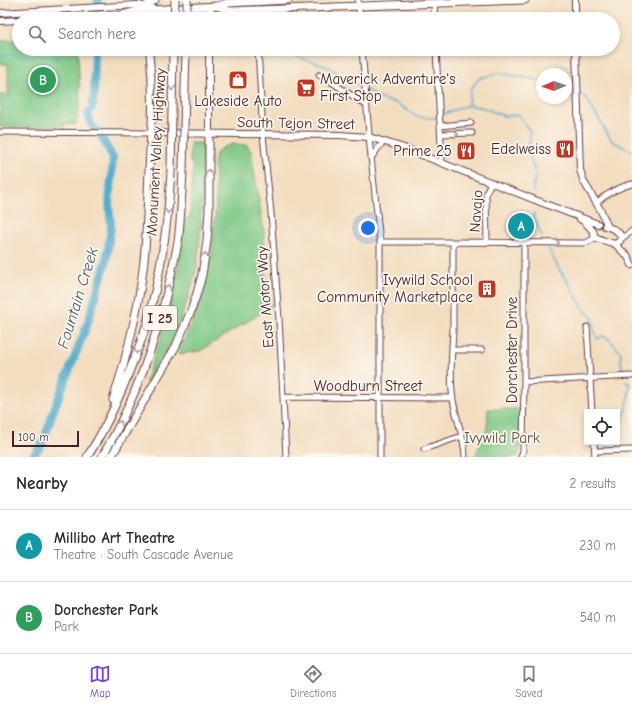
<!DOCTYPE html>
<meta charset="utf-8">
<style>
body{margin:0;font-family:"Comic Neue",sans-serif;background:#f2f2f3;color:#2b2b33}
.controls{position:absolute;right:12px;bottom:12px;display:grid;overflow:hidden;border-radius:0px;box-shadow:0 2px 6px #0003}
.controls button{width:36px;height:36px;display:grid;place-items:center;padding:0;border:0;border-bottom:1px solid #e1e1e2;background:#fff;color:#2b2b33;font:20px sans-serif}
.compass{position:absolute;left:536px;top:68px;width:36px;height:36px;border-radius:50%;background:#fff;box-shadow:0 2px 6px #0003;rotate:268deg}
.scale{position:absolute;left:12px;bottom:10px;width:67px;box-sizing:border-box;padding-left:4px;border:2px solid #4a1f2b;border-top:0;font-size:11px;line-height:14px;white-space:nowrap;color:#4a1f2b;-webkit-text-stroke:3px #fbf7ec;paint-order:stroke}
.you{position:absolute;left:368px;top:228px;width:14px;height:14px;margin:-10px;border:3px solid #fff;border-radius:50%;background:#1a73e8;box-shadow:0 0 0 6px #1a73e833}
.badge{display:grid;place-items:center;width:26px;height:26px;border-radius:50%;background:#7c3aed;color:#fff;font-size:13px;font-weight:700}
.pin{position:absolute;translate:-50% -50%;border:2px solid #fff;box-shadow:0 1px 4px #0006}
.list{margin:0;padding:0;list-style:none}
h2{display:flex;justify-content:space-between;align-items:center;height:52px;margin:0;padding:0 16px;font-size:17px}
h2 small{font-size:13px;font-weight:400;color:#7c7c81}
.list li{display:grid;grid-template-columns:26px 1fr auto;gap:12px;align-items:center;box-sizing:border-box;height:72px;padding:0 16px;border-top:1px solid #e1e1e2}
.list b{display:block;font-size:15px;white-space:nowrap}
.list p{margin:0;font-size:13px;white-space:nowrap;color:#7c7c81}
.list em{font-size:13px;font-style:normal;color:#7c7c81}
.icon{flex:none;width:22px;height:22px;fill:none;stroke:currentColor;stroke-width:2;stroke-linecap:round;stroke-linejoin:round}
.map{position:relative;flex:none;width:632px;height:457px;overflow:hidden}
.search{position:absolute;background:#fff;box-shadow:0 2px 6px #0003;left:12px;right:12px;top:12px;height:44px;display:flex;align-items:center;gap:10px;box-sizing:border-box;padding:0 14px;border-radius:22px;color:#7c7c81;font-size:15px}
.sheet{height:196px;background:#fff}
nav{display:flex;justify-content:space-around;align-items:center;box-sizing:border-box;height:56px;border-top:1px solid #e1e1e2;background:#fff;font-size:11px;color:#7c7c81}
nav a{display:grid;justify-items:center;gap:2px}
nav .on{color:#7c3aed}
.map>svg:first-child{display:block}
.green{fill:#7ec886;stroke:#647458}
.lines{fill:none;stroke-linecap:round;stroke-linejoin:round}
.stream{stroke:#4faccd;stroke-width:1.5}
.river{stroke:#4faccd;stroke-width:8}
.minor-casing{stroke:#633c41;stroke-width:7}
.major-casing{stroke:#633c41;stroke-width:8}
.highway-casing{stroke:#633c41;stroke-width:9}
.minor{stroke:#fff;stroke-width:5}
.major{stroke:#fff;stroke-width:6}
.highway{stroke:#fff;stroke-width:7}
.highway-bridge-casing{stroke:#633c41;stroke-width:9;stroke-linecap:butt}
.highway-bridge{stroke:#fff;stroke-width:7}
.oneway{stroke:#ae9aa0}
.labels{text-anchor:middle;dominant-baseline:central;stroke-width:3.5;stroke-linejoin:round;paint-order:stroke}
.shield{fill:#fbf7ec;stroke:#7f6065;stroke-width:1}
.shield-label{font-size:14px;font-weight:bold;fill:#4a1f2b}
.poi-label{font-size:15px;fill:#4a1f2b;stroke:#fbf7ec;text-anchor:end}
.street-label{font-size:15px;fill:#4a1f2b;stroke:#fbf7ec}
.park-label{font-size:15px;fill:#5a5246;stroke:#fbf7ec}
.water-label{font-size:16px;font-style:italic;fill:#4c576c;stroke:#fbf7ec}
</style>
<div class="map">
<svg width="632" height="457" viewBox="0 0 632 457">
<rect width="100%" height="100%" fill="#fbf7ec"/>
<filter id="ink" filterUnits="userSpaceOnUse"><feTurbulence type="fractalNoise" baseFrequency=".025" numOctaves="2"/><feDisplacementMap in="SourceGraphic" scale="8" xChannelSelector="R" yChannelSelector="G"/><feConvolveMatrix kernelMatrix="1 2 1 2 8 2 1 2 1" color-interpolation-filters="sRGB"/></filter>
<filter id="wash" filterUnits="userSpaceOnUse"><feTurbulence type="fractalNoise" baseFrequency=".012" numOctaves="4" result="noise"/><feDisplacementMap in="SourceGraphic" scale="16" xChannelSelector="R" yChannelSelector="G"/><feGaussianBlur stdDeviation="0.9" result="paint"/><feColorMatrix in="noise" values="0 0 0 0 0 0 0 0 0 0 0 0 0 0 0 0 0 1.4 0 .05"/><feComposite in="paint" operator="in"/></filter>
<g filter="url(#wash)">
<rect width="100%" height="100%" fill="#f3ddbf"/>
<path class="green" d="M0 40H19V49H78L80 105 76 124 60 125 56 127H0V95H8V64H0Z
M190 143H203C202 186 203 229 196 271 193 283 189 295 185 307 176 333 165 358 151 382H145L148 374 166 322 179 262 186 218H190L193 164 190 162Z
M233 144 247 145 251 151 264 232V263L271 307 200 351 178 354 196 313 211 259 216 207 214 160 217 152 224 147Z
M488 409H522L520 447 518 457H468L475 456 487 428Z"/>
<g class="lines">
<path class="stream" d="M279 49 300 58 324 65 364 88
M2 55 54 57 62 59
M566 87H570L575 91
M367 90 379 98 398 104 417 117 433 118 438 117
M580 94 586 98 612 141 632 151
M468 105 484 108 504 116 519 115 530 132 529 151 533 167 536 174 533 186 534 192
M441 115 468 105 471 88 480 78 499 73 542 81
M534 213V218L542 236
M548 248 560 271 568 282 584 310 593 318C593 326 593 333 598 339L602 336 608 338 621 353V362L623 371
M617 428C628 414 628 401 630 384L625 382
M604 447 606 442
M603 457V454"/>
<path class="river" d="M97 19 98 0
M32 457 43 443 53 412 87 325 106 262 111 227 109 203 113 158 101 136 91 124 88 114 92 108 94 94 95 49"/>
</g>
</g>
<g filter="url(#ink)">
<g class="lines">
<g class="minor-casing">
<path id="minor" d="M358 0 360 19
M434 4 435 19
M255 10V19
M258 49 263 135 271 213 279 319 286 457
M362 49 370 147 380 242V457
M436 49 442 163
M319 75 330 81 366 105
M440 126 471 123
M0 132 151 133
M441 134 472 133
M371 158 379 147 384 142
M597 202C607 194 619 187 632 184
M621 239 632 231
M380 242H453L586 243 595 238
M453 242C453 271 453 301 453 330 452 350 450 371 452 391 453 414 465 435 465 457
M487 242 486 194 491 182
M587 327 592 412
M452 350H482
M524 382 632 376
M283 397 453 398
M594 442 595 457
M424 449 462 436
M595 451 632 450
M521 457 523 451 524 382V243"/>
</g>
<g class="major-casing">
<path id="major" d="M575 0V19
M0 13 136 5H140L147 9
M46 19 137 16H141L150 10
M149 19 150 10
M210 19 211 6
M0 21 19 20
M149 49C152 77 153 105 151 133L338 135 369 137 404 148 553 207 598 224
M209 49V134
M576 49 580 170 584 182 601 211 608 227
M580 219 585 222 593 231 595 237 602 240 615 244 628 257
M605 226C611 228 617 229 621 236L620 241 615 244
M627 255 632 265"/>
</g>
<g class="highway-casing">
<path id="highway" d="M150 0V10L217 6 228 3 288 0
M217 6 229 11 525 0
M114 17 138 11 155 0
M113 400C127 356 139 306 144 261 148 218 148 176 151 133
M87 457C104 431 117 403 128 375 134 359 141 343 146 326 161 276 168 224 171 172
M102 457C135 401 157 339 171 275 173 264 176 253 178 242 181 218 182 194 183 169
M111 457 176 346 191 311 197 293 202 275 207 241 209 210V134"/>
</g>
<use href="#minor" class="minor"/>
<use href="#major" class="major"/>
<use href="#highway" class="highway"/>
<g class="highway-bridge-casing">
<path id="highway-bridge" d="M174 19 175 0
M187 19V0
M183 169 186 49
M171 172 173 49"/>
</g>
<use href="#highway-bridge" class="highway-bridge"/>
</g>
<defs><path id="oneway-chevron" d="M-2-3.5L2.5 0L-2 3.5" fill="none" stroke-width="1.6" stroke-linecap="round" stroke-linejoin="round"/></defs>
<g class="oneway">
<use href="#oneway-chevron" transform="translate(172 88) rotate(91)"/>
<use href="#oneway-chevron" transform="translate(456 134) rotate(-3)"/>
<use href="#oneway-chevron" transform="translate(209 172) rotate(-90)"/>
<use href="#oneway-chevron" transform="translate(168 211) rotate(96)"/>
<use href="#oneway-chevron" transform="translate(557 243)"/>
<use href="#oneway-chevron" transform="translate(205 255) rotate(-81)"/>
<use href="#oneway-chevron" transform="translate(168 287) rotate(-77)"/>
<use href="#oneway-chevron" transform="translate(137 351) rotate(110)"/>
<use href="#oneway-chevron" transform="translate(120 423) rotate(-64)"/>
</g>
</g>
<defs>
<g id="shop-square" transform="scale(1)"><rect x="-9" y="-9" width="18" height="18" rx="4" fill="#c8321e" stroke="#fbf7ec"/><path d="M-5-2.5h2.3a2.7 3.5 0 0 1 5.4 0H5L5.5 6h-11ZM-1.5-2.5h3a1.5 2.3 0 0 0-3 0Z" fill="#fff"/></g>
<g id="supermarket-square" transform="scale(1)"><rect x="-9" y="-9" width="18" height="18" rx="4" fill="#c8321e" stroke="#fbf7ec"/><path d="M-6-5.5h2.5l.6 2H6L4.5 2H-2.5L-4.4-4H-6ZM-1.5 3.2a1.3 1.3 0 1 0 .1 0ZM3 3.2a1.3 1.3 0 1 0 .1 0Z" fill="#fff"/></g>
<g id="restaurant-square" transform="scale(1)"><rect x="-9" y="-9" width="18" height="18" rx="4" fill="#c8321e" stroke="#fbf7ec"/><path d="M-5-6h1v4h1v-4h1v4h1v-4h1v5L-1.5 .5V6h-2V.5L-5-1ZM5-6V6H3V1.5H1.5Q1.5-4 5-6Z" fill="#fff"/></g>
<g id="building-square" transform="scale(1)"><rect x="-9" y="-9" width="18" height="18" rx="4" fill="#c8321e" stroke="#fbf7ec"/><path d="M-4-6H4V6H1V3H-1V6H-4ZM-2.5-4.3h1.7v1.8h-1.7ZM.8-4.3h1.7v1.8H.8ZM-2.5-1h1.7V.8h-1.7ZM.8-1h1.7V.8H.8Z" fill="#fff"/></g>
</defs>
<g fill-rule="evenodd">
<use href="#shop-square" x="238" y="80"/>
<use href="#supermarket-square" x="306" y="88"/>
<use href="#restaurant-square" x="565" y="149"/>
<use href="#restaurant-square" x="466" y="151"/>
<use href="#building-square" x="487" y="289"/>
</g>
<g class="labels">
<rect class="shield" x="143" y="306" width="34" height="24" rx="3"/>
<g class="shield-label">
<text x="160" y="318">I 25</text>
</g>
<g class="poi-label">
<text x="320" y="79" text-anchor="start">Maverick Adventure's<tspan x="320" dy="17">First Stop</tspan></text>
<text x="238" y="101" text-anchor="middle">Lakeside Auto</text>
<text x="551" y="149">Edelweiss</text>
<text x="452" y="151">Prime 25</text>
<text x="473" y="280">Ivywild School<tspan x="473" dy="17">Community Marketplace</tspan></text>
</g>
<g class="street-label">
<text transform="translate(296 123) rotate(1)">South Tejon Street</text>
<text transform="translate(156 152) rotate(-87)">Monument Valley Highway</text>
<text transform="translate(476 211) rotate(-86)">Navajo</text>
<text transform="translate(265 297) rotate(-94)">East Motor Way</text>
<text transform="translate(512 350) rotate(-90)">Dorchester Drive</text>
<text x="368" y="386">Woodburn Street</text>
</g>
<g class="park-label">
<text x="502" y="438">Ivywild Park</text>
</g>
<g class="water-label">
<text transform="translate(78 298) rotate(-73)">Fountain Creek</text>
</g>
</g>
</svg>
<div class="controls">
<button><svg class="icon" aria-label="locate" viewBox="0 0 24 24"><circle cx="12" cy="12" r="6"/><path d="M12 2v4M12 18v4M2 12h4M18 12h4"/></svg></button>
</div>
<svg class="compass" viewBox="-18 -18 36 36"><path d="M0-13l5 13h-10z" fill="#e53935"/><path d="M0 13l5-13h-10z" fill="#7c7c81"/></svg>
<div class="scale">100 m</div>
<div class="you"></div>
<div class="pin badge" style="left:521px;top:226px;background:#0f9aa8">A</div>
<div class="pin badge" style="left:43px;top:80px;background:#2e9e5b">B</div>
<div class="search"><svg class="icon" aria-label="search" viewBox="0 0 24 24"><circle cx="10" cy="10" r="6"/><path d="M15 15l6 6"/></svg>Search here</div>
</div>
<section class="sheet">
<h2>Nearby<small>2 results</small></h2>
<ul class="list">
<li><span class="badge" style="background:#0f9aa8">A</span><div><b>Millibo Art Theatre</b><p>Theatre · South Cascade Avenue</p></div><em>230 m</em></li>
<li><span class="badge" style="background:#2e9e5b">B</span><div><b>Dorchester Park</b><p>Park</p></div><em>540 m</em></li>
</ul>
</section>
<nav>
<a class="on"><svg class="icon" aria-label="map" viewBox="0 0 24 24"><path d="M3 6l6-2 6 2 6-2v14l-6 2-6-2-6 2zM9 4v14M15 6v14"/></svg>Map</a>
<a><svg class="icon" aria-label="directions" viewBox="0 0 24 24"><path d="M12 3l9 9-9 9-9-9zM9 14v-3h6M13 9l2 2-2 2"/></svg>Directions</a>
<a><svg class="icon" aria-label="saved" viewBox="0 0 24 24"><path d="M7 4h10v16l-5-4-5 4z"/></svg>Saved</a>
</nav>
